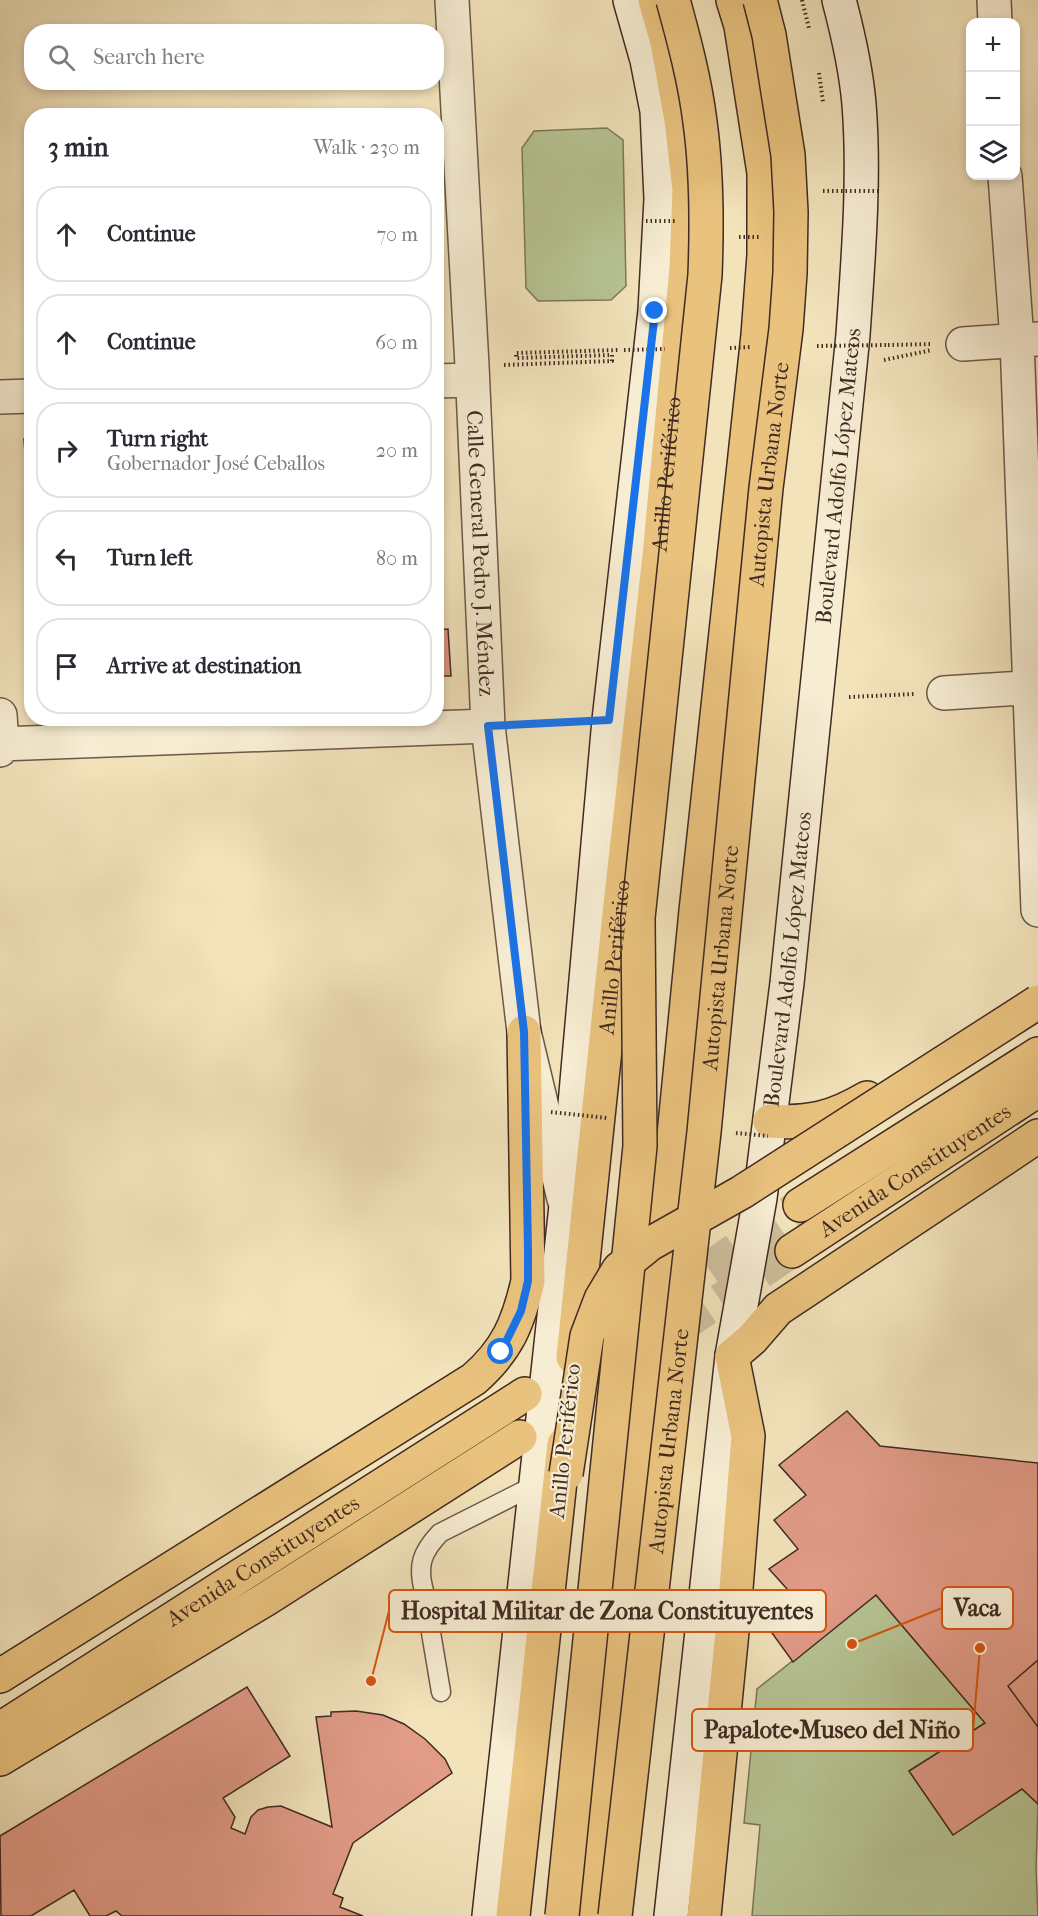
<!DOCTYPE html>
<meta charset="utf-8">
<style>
body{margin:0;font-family:"IM FELL French Canon",serif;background:#f2f2f3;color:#2b2b33}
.controls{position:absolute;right:18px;top:18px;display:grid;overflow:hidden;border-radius:12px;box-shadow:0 3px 9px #0003}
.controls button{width:54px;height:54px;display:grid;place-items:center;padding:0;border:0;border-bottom:2px solid #e1e1e2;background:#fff;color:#2b2b33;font:30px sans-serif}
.stop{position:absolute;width:18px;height:18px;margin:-14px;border:4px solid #1a73e8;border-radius:50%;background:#fff}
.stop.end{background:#1a73e8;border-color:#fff;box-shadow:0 2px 6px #0008}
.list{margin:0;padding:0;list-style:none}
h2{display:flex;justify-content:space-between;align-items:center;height:78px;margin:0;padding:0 24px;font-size:26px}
h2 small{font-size:20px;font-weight:400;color:#7c7c81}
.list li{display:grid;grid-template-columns:39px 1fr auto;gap:18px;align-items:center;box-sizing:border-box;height:96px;margin:0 12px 12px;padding:0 12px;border:2px solid #e1e1e2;border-radius:24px}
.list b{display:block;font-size:22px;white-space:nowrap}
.list p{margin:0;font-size:20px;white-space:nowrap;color:#7c7c81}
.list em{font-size:20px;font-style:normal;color:#7c7c81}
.icon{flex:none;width:33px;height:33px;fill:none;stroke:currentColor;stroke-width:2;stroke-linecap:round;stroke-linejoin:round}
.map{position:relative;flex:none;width:1038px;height:1916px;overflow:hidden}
.search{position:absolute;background:#fff;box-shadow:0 3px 9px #0003;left:24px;top:24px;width:420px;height:66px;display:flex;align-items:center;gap:15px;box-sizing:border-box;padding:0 21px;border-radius:24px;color:#7c7c81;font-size:22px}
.panel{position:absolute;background:#fff;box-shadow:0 3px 9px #0003;left:24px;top:108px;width:420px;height:618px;border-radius:24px}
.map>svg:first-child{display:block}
.garden{fill:#b7c493;stroke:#7c775a;stroke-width:1.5}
.building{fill:#e19b87;stroke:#402a22;stroke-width:1.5}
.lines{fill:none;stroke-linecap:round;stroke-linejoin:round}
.primary-tunnel{stroke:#cebe9c;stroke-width:33;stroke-dasharray:33 16;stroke-linecap:butt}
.service-casing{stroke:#6c5848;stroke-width:21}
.minor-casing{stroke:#6c5848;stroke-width:36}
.tertiary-casing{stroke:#6c5848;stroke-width:36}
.secondary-casing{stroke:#402a22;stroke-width:36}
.primary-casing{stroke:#402a22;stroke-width:36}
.trunk-casing{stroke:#402a22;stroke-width:36}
.motorway-casing{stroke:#402a22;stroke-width:36}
.path{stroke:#402a22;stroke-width:4;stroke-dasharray:1.5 3;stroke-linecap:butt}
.service{stroke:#f7edd3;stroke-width:18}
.minor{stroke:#f7edd3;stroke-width:33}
.tertiary{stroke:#f7edd3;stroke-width:33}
.secondary{stroke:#f7edd3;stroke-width:33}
.primary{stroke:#e9c27e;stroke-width:33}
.trunk{stroke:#e9c27e;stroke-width:33}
.motorway{stroke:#e9c27e;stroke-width:33}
.motorway-bridge-casing{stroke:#402a22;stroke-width:36;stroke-linecap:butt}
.path-bridge{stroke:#402a22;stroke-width:4;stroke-dasharray:1.5 3;stroke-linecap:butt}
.motorway-bridge{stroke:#e9c27e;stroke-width:33}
.route{stroke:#1a73e8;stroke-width:8}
.labels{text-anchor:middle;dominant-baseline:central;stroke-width:4.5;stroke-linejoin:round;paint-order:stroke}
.street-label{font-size:22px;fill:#402a22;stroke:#f7edd3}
.leader{fill:none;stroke:#d7540e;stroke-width:2}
.callout-dot{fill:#d7540e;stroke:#f7edd3;stroke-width:2}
.callout{fill:#f7edd3;stroke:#d7540e;stroke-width:2}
.callout-label{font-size:24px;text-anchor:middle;font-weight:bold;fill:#402a22}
</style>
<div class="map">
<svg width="1038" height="1916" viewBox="0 0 1038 1916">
<rect width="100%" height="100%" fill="#f2e3bb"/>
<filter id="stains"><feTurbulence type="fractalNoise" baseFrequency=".00333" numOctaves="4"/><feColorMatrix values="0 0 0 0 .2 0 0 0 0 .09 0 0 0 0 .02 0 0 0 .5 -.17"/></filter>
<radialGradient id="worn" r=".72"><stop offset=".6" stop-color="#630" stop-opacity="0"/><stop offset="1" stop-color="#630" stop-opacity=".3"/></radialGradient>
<path class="garden" d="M607 128 623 140 626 286 611 300 538 301 526 288 522 148 534 131Z
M876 1595 985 1723 909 1771 953 1834 1022 1789 1038 1804 1036 1869 1038 1916H752L760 1825 744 1823 757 1689Z"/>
<path class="building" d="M436 414 440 461H436Z
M24 439H32V556Z
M448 629 451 676H436V630Z
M847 1411 880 1446 1038 1463V1660L1008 1686 1038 1727V1804L1022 1789 953 1835 909 1771 985 1723 876 1595 793 1662 764 1622 796 1599 769 1569 798 1549 774 1520 806 1495 779 1465Z
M1038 1660V1727L1008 1686Z
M247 1687 290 1756 223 1798 235 1817 231 1828 245 1834 251 1817 258 1810 268 1807 281 1806 332 1827 316 1717 331 1716V1712L356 1711 383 1715 404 1724 425 1739 445 1759 452 1773 353 1843 333 1894 343 1898 340 1907 363 1916H122L116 1911 106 1916H90L74 1890 31 1916H1L0 1836Z"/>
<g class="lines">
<path class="primary-tunnel" d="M668 1296 800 1205
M558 1410 792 1251"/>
<g class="service-casing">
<path id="service" d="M441 1692 424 1591C417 1565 422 1552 440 1533L537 1484"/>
</g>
<g class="minor-casing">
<path id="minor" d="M994 0 995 22
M1005 176 1017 340 1038 910
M963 344 1038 339
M944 693 1038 687
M0 715 2 744 0 750
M0 744 488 726"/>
</g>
<g class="tertiary-casing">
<g id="tertiary">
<path id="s1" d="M452 0 472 366 488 726 524 1032 564 1199"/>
<path d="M436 381 472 380"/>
<path d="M0 397 32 396"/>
</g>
</g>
<g class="secondary-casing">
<g id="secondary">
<path d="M489 1916 566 1206 609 720 655 311 661 199 657 111 647 60 630 0"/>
<path id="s2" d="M671 1916 732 1356 760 1198 787 983 853 335C858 261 865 178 859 104 856 69 848 34 839 0"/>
</g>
</g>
<g class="primary-casing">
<g id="primary">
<path d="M800 1205 1038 1054"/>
<path id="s3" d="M792 1251 1038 1090"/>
<path d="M0 1676 474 1379C507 1350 518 1324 528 1281L524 1032"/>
<path id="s4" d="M0 1729 525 1394"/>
<path d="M0 1759 266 1599 520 1437"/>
</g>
</g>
<g class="trunk-casing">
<path id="trunk" d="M770 1121C809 1124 833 1118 867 1098
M732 1356 752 1339 778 1309 1038 1136"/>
</g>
<g class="motorway-casing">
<g id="motorway">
<path id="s5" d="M573 1357 620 905 659 556 686 268 689 190 681 120 667 42 655 0"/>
<path d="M513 1916 564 1444"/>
<path d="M590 1916 665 1227 696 911 758 335 764 255V173L741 26 733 0"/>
<path d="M704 1916 735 1601 748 1436 732 1356"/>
</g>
</g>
<path class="path" d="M802 0 809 28
M819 73 823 102
M888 345 932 344
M884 360 932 350
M504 365 612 361V355L516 358V353L618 350
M849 697 914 694
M520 724 575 722"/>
<use href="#service" class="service"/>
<use href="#minor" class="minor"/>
<use href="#tertiary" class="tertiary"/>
<use href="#secondary" class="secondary"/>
<use href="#primary" class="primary"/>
<use href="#trunk" class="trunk"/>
<use href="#motorway" class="motorway"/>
<g class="motorway-bridge-casing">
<g id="motorway-bridge">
<path d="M566 1474 587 1336 601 1299 619 1269 650 1244 742 1192 1038 1002"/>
<path d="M562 1916 640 1146 638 918 705 275C707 224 707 173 700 122 695 81 684 40 673 0"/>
<path id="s6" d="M615 1916 704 1132 766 488 786 329 790 273 791 212 788 155 769 35 760 0"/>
</g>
</g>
<path class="path-bridge" d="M823 191H879
M646 221H675
M739 237H759
M817 346 888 345
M730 348 752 347
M624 350 665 349
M551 1112 607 1118
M736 1133 768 1136"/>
<use href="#motorway-bridge" class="motorway-bridge"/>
</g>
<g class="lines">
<path class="route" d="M501 1352 521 1311 528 1281V1250L524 1032 488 726 609 720 655 311"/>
</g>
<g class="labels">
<g class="street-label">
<text stroke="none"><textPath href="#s5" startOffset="888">Anillo Periférico</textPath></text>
<text stroke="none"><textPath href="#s6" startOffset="1450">Autopista Urbana Norte</textPath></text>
<text stroke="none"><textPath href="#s2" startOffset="1450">Boulevard Adolfo López Mateos</textPath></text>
<text stroke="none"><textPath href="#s1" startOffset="554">Calle General Pedro J. Méndez</textPath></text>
<text stroke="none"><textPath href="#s5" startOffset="402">Anillo Periférico</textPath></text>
<text stroke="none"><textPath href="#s6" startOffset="964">Autopista Urbana Norte</textPath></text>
<text stroke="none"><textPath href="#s2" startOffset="964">Boulevard Adolfo López Mateos</textPath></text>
<text stroke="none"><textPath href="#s3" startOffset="147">Avenida Constituyentes</textPath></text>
<text transform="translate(565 1441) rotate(-84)">Anillo Periférico</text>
<text stroke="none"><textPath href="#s6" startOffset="478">Autopista Urbana Norte</textPath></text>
<text stroke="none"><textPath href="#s4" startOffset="312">Avenida Constituyentes</textPath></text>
</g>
</g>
<path class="leader" d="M852 1644L942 1608M371 1681L389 1611M980 1648L973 1730"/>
<g class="callout-dot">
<circle cx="852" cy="1644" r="6"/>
<circle cx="371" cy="1681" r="6"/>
<circle cx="980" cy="1648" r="6"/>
</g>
<g class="callout">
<rect x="942" y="1587" width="71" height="42" rx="6"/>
<rect x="389" y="1590" width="437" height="42" rx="6"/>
<rect x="692" y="1709" width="281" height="42" rx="6"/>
</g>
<g class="callout-label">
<text x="977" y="1616">Vaca</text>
<text x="607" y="1619">Hospital Militar de Zona Constituyentes</text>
<text x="832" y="1738">Papalote•Museo del Niño</text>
</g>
<rect width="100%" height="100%" filter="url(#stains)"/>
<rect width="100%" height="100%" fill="url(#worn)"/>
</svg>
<div class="controls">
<button>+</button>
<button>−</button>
<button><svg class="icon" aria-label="layers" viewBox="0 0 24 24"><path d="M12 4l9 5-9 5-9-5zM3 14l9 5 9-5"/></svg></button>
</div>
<div class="stop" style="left:501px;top:1352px"></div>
<div class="stop end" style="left:655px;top:311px"></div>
<div class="search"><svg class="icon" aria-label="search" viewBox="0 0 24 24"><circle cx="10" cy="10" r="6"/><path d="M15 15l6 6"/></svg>Search here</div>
<section class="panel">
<h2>3 min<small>Walk · 230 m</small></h2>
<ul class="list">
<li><svg class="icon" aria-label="ahead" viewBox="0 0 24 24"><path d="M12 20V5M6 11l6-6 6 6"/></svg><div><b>Continue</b></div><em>70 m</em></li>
<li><svg class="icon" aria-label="ahead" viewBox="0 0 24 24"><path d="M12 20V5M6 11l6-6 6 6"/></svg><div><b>Continue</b></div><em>60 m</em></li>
<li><svg class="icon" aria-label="right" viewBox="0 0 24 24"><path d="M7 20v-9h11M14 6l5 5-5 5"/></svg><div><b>Turn right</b><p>Gobernador José Ceballos</p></div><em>20 m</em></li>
<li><svg class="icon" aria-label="left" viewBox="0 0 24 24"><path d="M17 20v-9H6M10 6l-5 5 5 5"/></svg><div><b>Turn left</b></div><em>80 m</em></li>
<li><svg class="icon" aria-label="arrive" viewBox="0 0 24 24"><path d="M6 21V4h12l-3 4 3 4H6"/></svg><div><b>Arrive at destination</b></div></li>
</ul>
</section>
</div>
